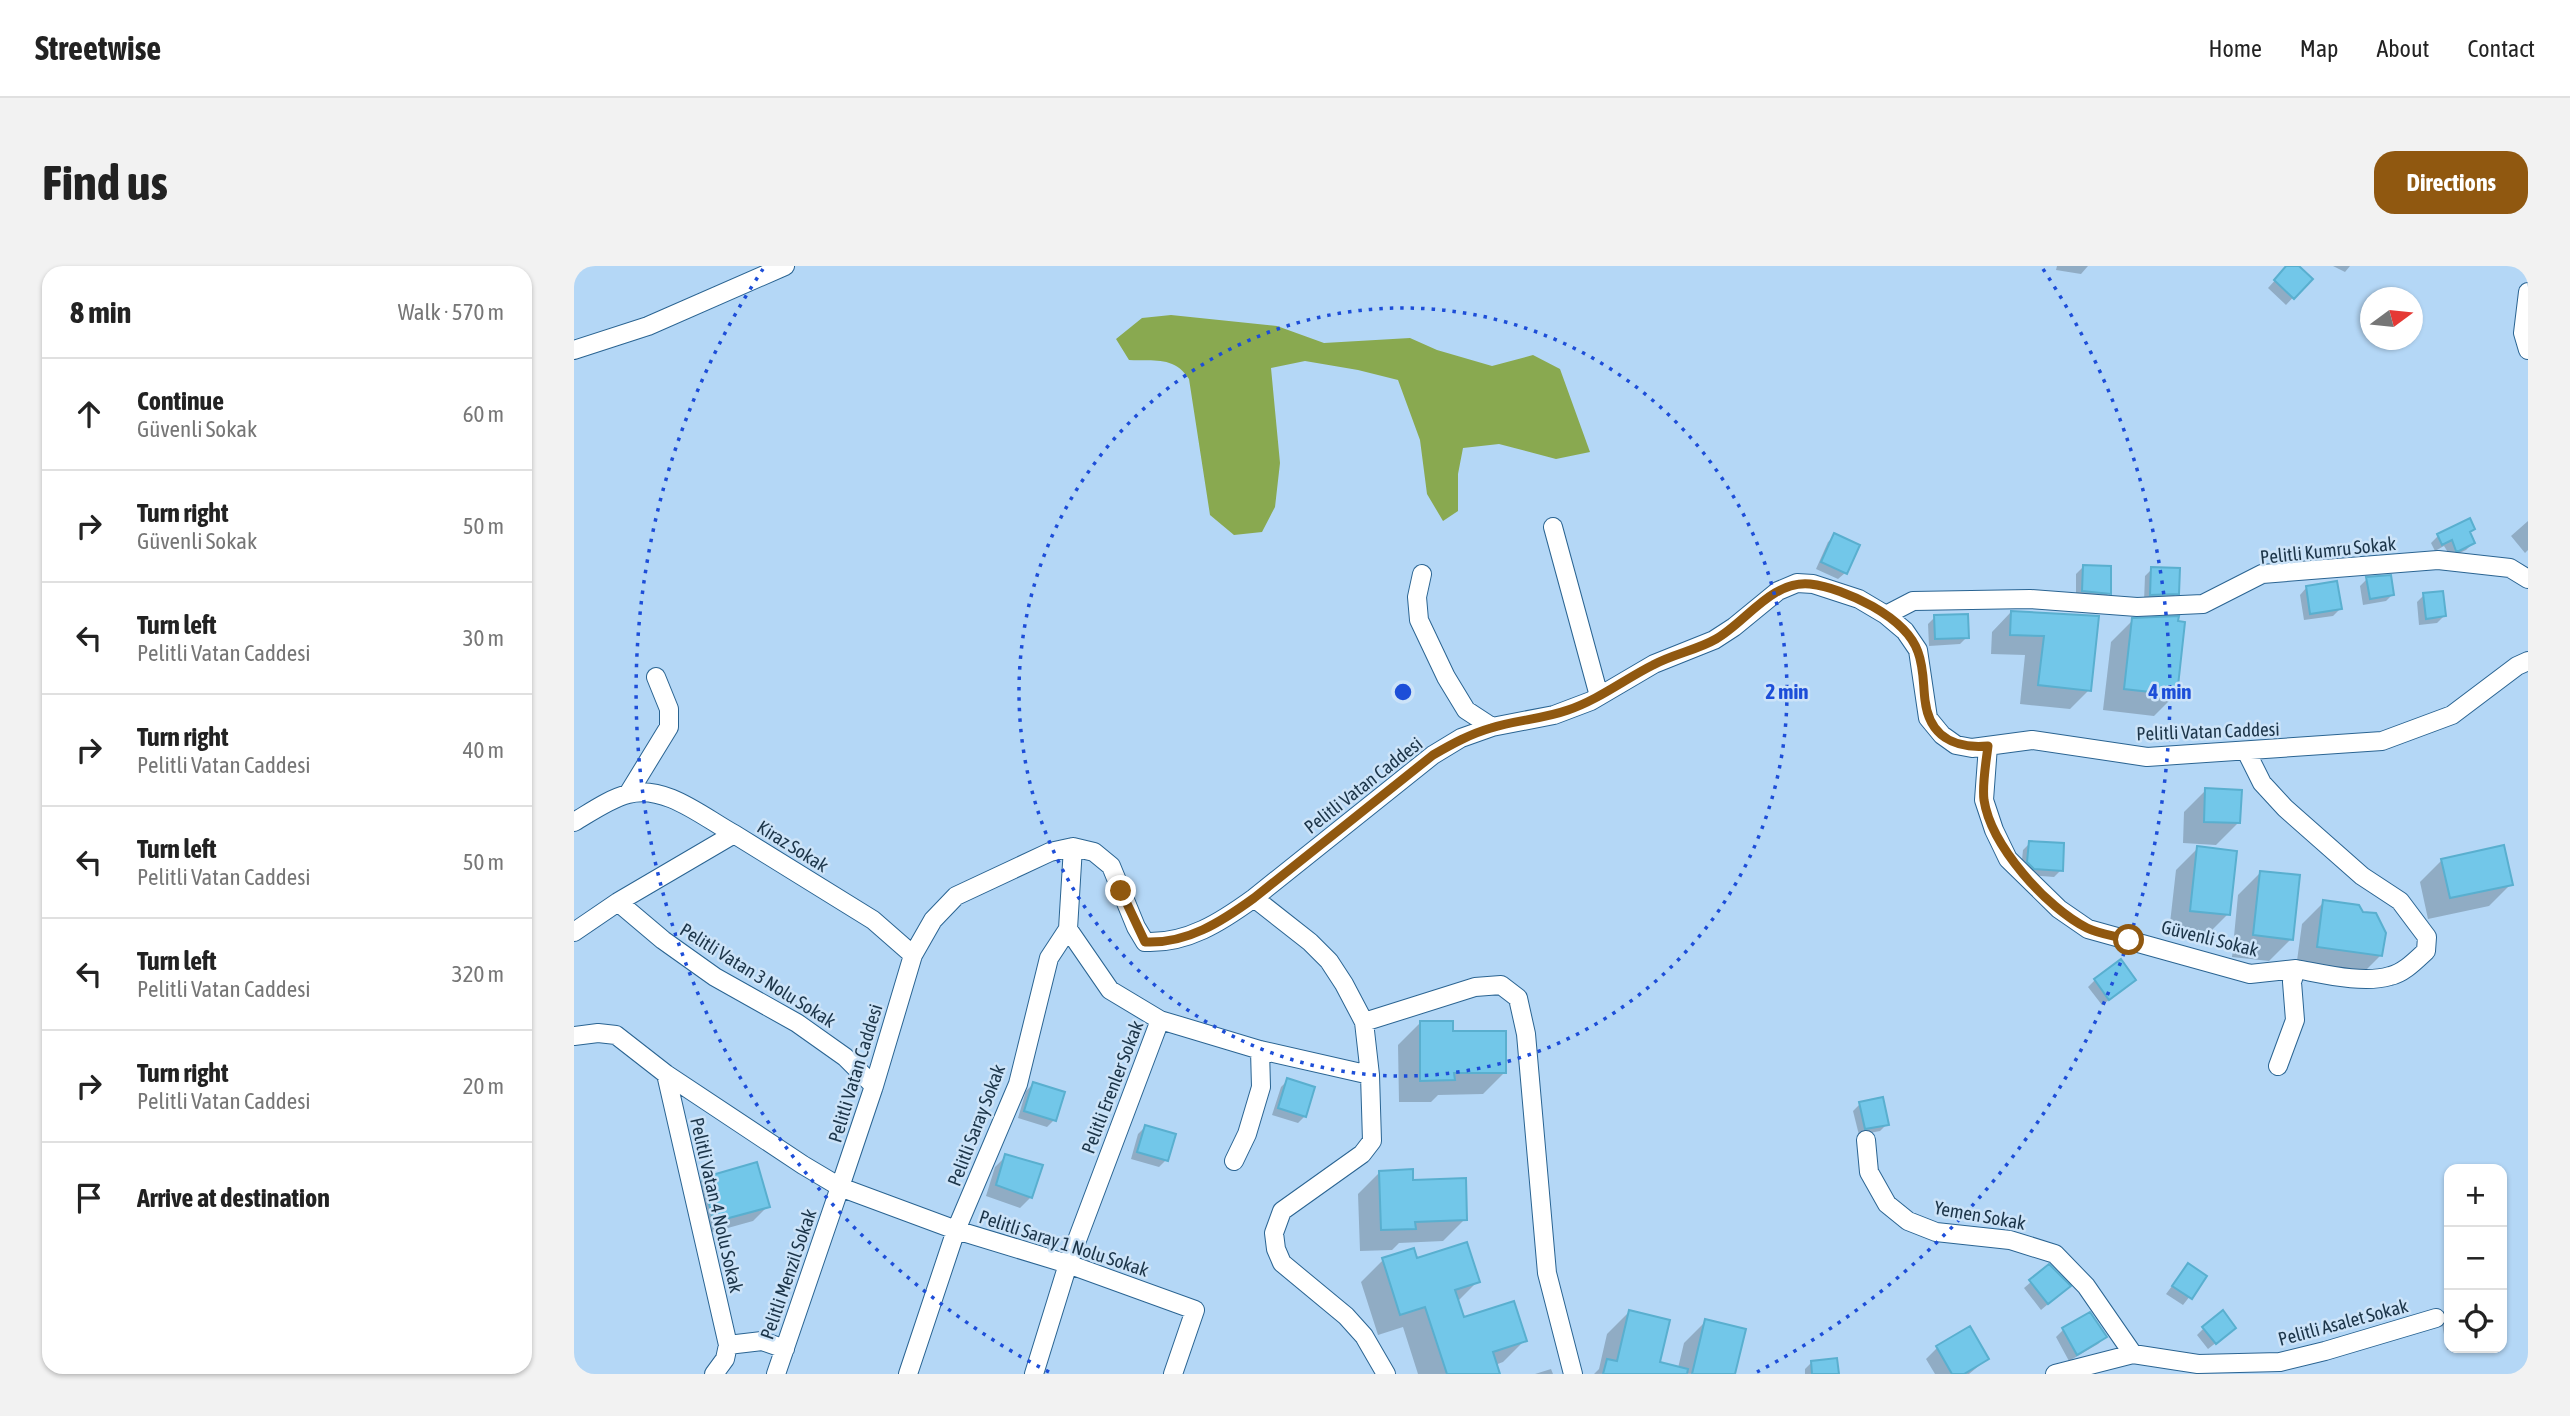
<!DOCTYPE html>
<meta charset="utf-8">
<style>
body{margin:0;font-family:"Asap Condensed",sans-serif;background:#f2f2f2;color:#222}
.controls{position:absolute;right:21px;bottom:21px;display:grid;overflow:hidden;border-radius:14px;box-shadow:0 2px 5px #0004}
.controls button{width:63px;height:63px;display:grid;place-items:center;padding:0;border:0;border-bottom:2px solid #e0e0e0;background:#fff;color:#222;font:35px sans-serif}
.compass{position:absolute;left:1786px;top:21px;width:63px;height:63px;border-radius:50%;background:#fff;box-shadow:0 2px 5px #0004;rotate:75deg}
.stop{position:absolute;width:21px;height:21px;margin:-16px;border:5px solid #905810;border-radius:50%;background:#fff}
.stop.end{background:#905810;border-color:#fff;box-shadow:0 2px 7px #0008}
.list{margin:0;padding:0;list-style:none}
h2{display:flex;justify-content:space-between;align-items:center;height:91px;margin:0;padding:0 28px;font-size:30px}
h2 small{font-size:23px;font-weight:400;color:#767676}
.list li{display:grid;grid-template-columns:46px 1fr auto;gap:21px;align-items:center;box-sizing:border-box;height:112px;padding:0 28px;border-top:2px solid #e0e0e0}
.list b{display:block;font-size:26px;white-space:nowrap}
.list p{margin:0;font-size:23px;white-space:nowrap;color:#767676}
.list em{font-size:23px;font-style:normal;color:#767676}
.icon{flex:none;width:38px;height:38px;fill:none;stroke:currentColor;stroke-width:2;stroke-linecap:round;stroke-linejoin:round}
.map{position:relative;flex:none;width:1954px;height:1108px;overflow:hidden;border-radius:21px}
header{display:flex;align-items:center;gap:42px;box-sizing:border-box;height:98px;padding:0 35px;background:#fff;border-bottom:2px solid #e0e0e0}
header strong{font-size:33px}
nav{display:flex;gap:38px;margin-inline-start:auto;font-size:24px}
.intro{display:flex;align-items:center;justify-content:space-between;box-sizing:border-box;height:168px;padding:0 42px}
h1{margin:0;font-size:49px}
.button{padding:18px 32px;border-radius:21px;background:#905810;color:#fff;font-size:24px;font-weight:700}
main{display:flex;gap:42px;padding:0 42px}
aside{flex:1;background:#fff;border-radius:21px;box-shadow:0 2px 5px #0004}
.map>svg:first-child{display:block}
.forest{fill:#89a950}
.shadow{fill:#0003}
.building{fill:#72c7e9;stroke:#59afcf;stroke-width:2}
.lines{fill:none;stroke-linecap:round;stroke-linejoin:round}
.minor-casing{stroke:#2a6492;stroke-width:20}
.minor{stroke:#fff;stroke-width:18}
.route{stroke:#905810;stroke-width:9}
.ring{fill:none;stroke:#1d4ed8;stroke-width:3.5;stroke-dasharray:3.5 7}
.labels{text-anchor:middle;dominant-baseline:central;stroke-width:5;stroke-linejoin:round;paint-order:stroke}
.street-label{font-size:19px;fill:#1c3549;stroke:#cce3f8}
.centre{fill:#1d4ed8;stroke:#cce3f8;stroke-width:3.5}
.ring-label{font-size:21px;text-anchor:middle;font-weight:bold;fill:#1d4ed8;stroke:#cce3f8;stroke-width:5;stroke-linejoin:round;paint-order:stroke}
</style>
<header>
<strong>Streetwise</strong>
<nav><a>Home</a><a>Map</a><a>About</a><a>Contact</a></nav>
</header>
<div class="intro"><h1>Find us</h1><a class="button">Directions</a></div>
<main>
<aside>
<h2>8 min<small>Walk · 570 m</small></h2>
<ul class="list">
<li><svg class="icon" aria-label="ahead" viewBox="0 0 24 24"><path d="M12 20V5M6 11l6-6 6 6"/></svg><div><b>Continue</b><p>Güvenli Sokak</p></div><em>60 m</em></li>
<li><svg class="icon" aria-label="right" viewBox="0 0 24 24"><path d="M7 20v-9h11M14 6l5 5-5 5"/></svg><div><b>Turn right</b><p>Güvenli Sokak</p></div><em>50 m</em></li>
<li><svg class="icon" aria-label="left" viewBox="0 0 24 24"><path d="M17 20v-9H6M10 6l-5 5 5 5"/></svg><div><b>Turn left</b><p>Pelitli Vatan Caddesi</p></div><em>30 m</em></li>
<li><svg class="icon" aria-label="right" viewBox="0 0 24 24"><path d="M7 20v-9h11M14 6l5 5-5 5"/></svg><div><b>Turn right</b><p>Pelitli Vatan Caddesi</p></div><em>40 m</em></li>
<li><svg class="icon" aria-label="left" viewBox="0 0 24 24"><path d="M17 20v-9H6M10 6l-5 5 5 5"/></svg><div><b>Turn left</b><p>Pelitli Vatan Caddesi</p></div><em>50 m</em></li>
<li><svg class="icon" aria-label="left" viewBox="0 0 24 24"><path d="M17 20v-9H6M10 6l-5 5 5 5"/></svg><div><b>Turn left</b><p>Pelitli Vatan Caddesi</p></div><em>320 m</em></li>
<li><svg class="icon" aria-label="right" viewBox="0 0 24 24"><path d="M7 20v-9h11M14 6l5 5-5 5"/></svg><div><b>Turn right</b><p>Pelitli Vatan Caddesi</p></div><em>20 m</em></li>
<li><svg class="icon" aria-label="arrive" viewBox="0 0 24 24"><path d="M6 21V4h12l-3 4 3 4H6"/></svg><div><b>Arrive at destination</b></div></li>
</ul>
</aside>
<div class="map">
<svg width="1954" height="1108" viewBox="0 0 1954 1108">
<rect width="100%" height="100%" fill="#b4d7f6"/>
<path class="forest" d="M597 49 703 60 750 77 836 72 863 84 918 100 959 89 986 103 1016 186 982 193 925 178 889 182 884 208V245L869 255 853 228 846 174 824 114 784 104 731 95 697 102 706 197 701 241 688 266 660 269 636 249 615 113C601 90 579 95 555 94L542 73 568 52Z"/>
<path class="shadow" d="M1483 0H1514L1507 8 1482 4Z
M1714 0H1722L1736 13 1712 39 1694 22Z
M1759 0H1776L1771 6Z
M1954 255V284L1951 287 1937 270Z
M1899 263 1895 267 1899 277 1892 284 1877 291 1870 280 1861 285 1857 277 1864 270Z
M1261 270 1271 307 1264 313 1242 303 1254 276Z
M1509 301 1535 327 1528 334 1502 332V308Z
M1578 303 1603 327 1596 334 1570 335 1571 310Z
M1793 313 1819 328 1812 335 1789 339 1786 320Z
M1733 321 1766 343 1759 350 1730 354 1726 329Z
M1850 329 1870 350 1863 357 1845 359 1843 336Z
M1437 346 1523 351 1515 424 1496 443 1446 438 1451 389 1417 388 1418 366Z
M1361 351 1393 371 1386 378 1355 380 1354 358Z
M1559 354 1602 428 1580 450 1529 444 1537 376Z
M1632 524 1664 557 1642 579 1609 577 1610 546Z
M1456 577 1487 604 1480 611 1453 609 1447 604 1449 584Z
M1624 582 1654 648 1632 670 1595 666 1602 604Z
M1868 594 1937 618 1915 640 1854 653 1846 616Z
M1686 607 1717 673 1695 695 1658 691 1664 629Z
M1750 636 1807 689 1785 711 1722 702 1728 658Z
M1521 714 1553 721 1528 739 1514 721Z
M846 757 878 767 931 806 909 828 864 829 857 836H825L824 779Z
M714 814 731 850 724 857 698 849 707 821Z
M459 818 480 854 473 861 444 852 452 825Z
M1286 838 1313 858 1306 865 1285 869 1279 845Z
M571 861 592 894 585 901 557 893 564 868Z
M432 890 457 931 446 942 412 930 421 901Z
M806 906 837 915 891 953 869 975 825 977 818 984 786 985 784 928Z
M129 913 194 940 179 955 125 970 114 928Z
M809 994H842L904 1015 883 1036 889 1053 951 1074 929 1096 921 1099 924 1108H844L829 1061 804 1069 787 1016Z
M1614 999 1631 1011 1609 1039 1592 1028Z
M1457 1016 1487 1027 1467 1044 1450 1022Z
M1055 1046 1084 1098 1104 1102 1110 1077 1132 1055 1160 1108H1020L1025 1103 1033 1068Z
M1516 1048 1531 1071 1524 1078 1495 1095 1482 1071 1489 1064Z
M1875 1051V1082H1884L1873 1084 1868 1058Z
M1630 1062 1653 1068 1634 1083 1623 1069Z
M1395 1063 1413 1093 1395 1108H1361L1352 1093 1363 1082Z
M1238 1096 1263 1108H1231V1103Z
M977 1103 979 1108H961Z"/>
<path class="building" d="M1712 0H1725L1739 13 1720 33 1700 14Z
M1896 252 1901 263 1896 266 1901 277 1885 285H1882L1878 274 1868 279 1863 268Z
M1260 267 1286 279 1273 308 1247 296Z
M1509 299 1537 300V328L1508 325Z
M1577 301 1606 302 1605 328 1576 329Z
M1817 309 1820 329 1796 333 1792 311Z
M1763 315 1768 343 1736 348 1732 320Z
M1869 325 1872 350 1852 353 1849 327Z
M1437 345 1525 350 1517 425 1464 419 1470 370 1436 369Z
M1394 348 1395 372 1361 373 1360 349Z
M1605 350 1604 355 1611 356 1603 429 1550 423 1558 352Z
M1631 522 1668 524 1666 557 1630 556Z
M1455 575 1490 577 1489 605 1460 603 1453 596Z
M1930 579 1939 619 1876 632 1867 593Z
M1623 580 1663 585 1656 649 1616 645Z
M1686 605 1726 609 1719 674 1679 669Z
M1749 634 1785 639 1789 646 1802 647 1812 667 1808 690 1743 681Z
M1547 693 1562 714 1535 734 1520 713Z
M846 755H879V765H932V807H880L881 814 846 815Z
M713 812 741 821 732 851 704 842Z
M459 816 491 826 482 855 450 845Z
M1309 831 1315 859 1291 863 1285 836Z
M571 859 602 868 594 895 563 886Z
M431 888 469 899 458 932 422 919Z
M183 896 196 941 140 956 128 912Z
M839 903V914L892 912 893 954 841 956 842 963 807 964 805 905Z
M893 976 906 1016 881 1024 890 1051 940 1035 953 1075 919 1086 926 1108H873L851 1041 826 1049 808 992 840 982 843 992Z
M1614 997 1633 1010 1618 1033 1598 1020Z
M1475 998 1497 1020 1474 1038 1455 1014Z
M1055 1044 1096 1054 1086 1096 1114 1103 1113 1108H1029L1033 1093 1043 1095Z
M1649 1044 1662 1062 1642 1078 1628 1061Z
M1516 1046 1533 1071 1503 1089 1488 1062Z
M1131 1053 1172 1063 1161 1108H1118Z
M1396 1060 1415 1093 1390 1108H1378L1362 1080Z
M1263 1092 1265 1108H1238L1237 1095Z"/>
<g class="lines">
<g class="minor-casing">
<path id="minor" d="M1954 26 1949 67 1954 84
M0 84 74 60 211 0
M979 261 1025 430
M848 308 843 331 845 354 872 411 892 444 918 461
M1312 349 1339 335 1456 333 1563 341 1629 338 1688 308 1864 294 1936 302 1954 313
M1414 480 1410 534 1420 564 1434 593 1485 643 1514 663 1676 708 1722 703
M1672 485 1688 517 1711 542 1788 610 1826 635 1853 671 1852 685C1842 694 1830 707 1816 710 1789 718 1750 708 1722 703L1718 716 1721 754 1704 800
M54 528 95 461V443L82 411
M0 556C17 546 35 533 54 528 91 518 129 551 160 568
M680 632 736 676 755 695 770 718 790 756 796 809 798 875 788 888 708 945 700 967 702 983 708 997 772 1050 790 1070 812 1108
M44 636 89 674 141 711 223 757 271 791 300 820
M494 663 536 724 586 754
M0 666 44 636 160 568 299 654 339 689
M790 756 901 721 927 719 944 732 952 768 973 1007 999 1108
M0 770 24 767 42 769 92 808 229 899 266 921 300 820 339 689 359 654 382 630 476 586 499 581 520 586 537 600 562 661 571 676C613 678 647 656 680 632L859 489 887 472 918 461 980 449 1017 435 1080 398 1140 374 1160 361 1204 325 1223 317 1239 318 1285 333 1312 349 1331 365 1344 384 1354 452 1368 469 1382 479 1398 482 1458 474 1573 491 1808 475 1878 449 1943 400 1954 395
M92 808 154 1079
M1292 874 1295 906 1313 938 1334 955 1362 966 1436 974 1481 988 1512 1020 1559 1088
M660 895 673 868 687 821 686 784
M140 1108 151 1093 154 1079 188 1075 211 1083
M202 1108 266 921 382 964 494 998 621 1044 599 1108
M334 1108 382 964 444 818 475 692 494 663 499 581
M460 1108 494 998 586 754 686 784 796 809
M1481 1108 1559 1088 1624 1098 1706 1096 1751 1085 1862 1052"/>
</g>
<use href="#minor" class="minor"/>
</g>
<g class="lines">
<path class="route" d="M547 625 571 676C613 678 647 656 680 632L859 489C878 478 896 468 917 462 942 454 969 453 994 444 1024 434 1051 413 1079 399 1099 388 1123 384 1142 373 1172 356 1198 314 1236 318 1271 322 1332 351 1344 386 1350 402 1349 418 1351 434 1355 470 1380 483 1414 480 1412 497 1408 518 1410 534 1417 580 1473 642 1513 662 1525 668 1542 670 1555 674"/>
</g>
<g class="ring">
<circle cx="829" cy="426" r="384"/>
<path d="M475 1106A767 767 0 0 1 189 3M1469 3A767 767 0 0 1 1183 1106"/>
</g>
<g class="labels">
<g class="street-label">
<text transform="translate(1754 284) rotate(-6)">Pelitli Kumru Sokak</text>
<text transform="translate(1634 465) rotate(-2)">Pelitli Vatan Caddesi</text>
<text transform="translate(789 519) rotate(-38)">Pelitli Vatan Caddesi</text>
<text transform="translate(219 580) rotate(32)">Kiraz Sokak</text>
<text transform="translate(1636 672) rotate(14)">Güvenli Sokak</text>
<text transform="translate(184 709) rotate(32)">Pelitli Vatan 3 Nolu Sokak</text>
<text transform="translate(281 807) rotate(-73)">Pelitli Vatan Caddesi</text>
<text transform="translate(538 821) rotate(-69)">Pelitli Erenler Sokak</text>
<text transform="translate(402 859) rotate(-69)">Pelitli Saray Sokak</text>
<text transform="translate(143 939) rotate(77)">Pelitli Vatan 4 Nolu Sokak</text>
<text transform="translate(1406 949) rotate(10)">Yemen Sokak</text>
<text transform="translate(490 977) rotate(18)">Pelitli Saray 1 Nolu Sokak</text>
<text transform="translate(214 1008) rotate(-71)">Pelitli Menzil Sokak</text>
<text transform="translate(1769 1056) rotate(-15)">Pelitli Asalet Sokak</text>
</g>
</g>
<circle cx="829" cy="426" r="10" class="centre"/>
<g class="ring-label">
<text x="1213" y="433">2 min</text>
<text x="1596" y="433">4 min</text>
</g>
</svg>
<div class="controls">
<button>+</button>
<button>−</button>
<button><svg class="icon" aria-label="locate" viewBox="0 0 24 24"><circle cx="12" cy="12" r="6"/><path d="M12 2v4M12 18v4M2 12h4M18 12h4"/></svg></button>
</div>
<svg class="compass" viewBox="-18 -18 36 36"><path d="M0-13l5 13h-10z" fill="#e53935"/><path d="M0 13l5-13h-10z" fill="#767676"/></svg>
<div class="stop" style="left:1555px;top:674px"></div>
<div class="stop end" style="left:547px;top:625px"></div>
</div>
</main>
